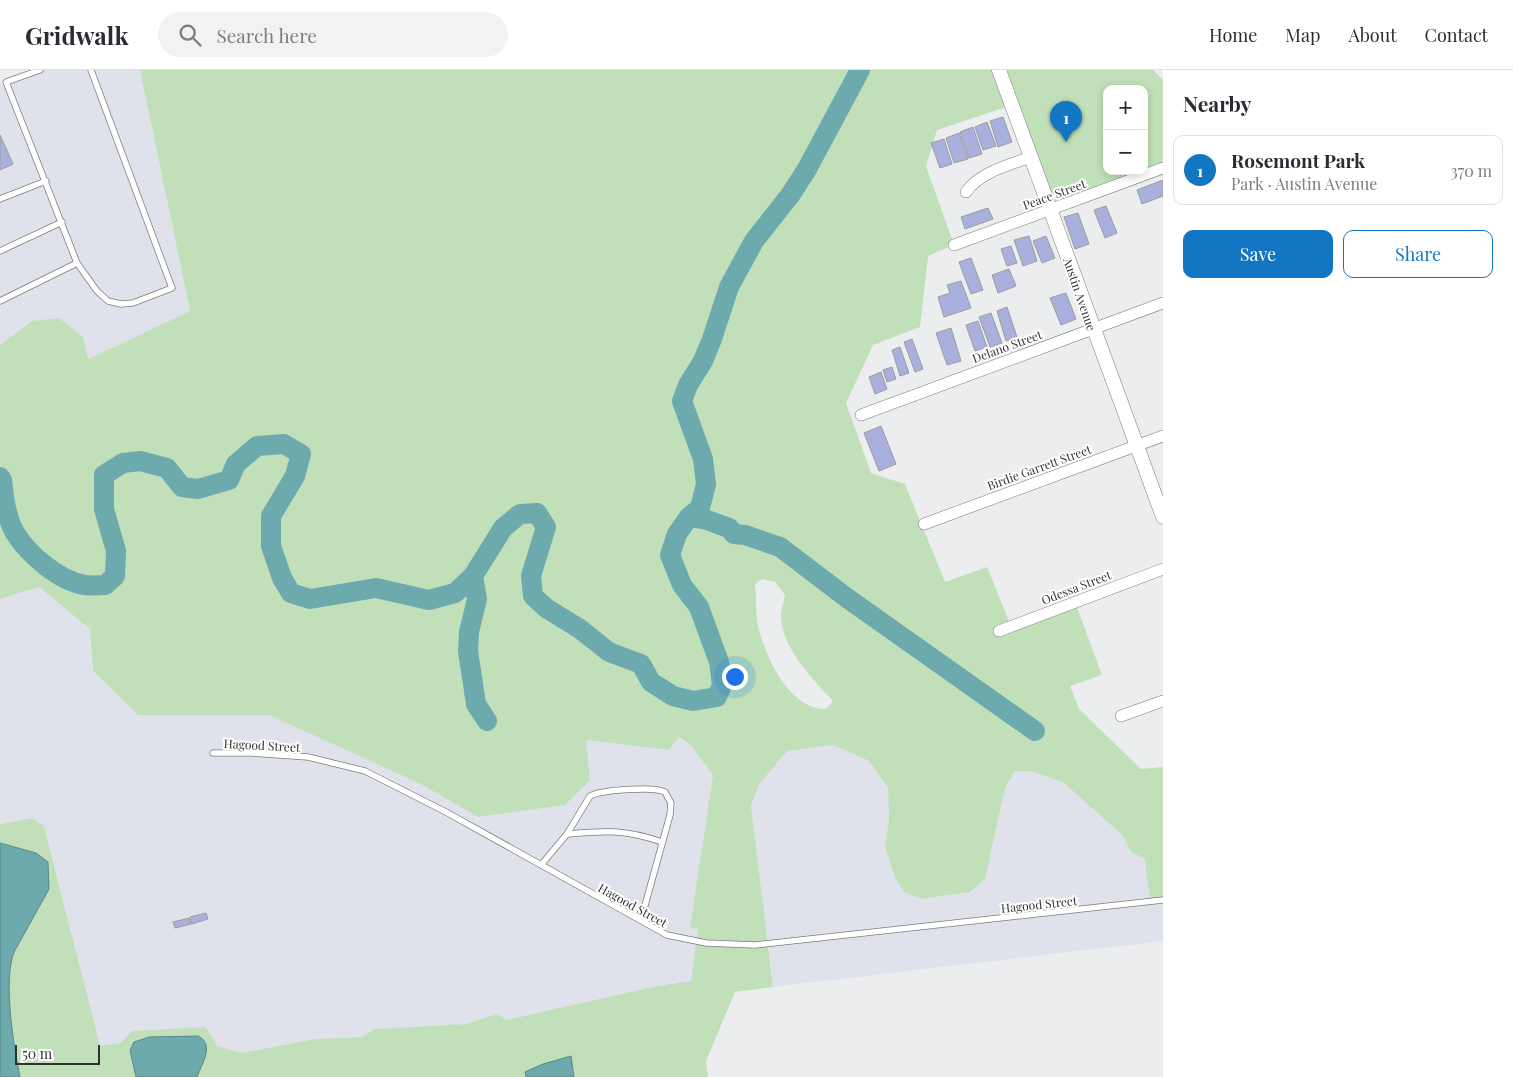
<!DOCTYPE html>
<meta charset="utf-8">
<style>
body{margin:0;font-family:"Playfair Display",serif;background:#f2f2f3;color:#2b2b33}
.controls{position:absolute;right:15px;top:15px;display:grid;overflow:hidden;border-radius:10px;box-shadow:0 2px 8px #0003}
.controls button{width:45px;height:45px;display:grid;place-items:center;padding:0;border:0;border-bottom:1px solid #e1e1e2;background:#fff;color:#2b2b33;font:25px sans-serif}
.scale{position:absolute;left:15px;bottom:12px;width:85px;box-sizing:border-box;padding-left:5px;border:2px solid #313132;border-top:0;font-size:14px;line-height:18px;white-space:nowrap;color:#313132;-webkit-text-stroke:4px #fff;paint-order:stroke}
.you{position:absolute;left:734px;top:606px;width:18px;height:18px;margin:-12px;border:4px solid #fff;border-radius:50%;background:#1a73e8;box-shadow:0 0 0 8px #1a73e833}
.badge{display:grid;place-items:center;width:32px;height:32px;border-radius:50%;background:#1376c2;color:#fff;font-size:16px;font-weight:700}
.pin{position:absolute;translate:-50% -41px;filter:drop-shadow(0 1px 2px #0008)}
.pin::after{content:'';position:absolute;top:26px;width:18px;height:15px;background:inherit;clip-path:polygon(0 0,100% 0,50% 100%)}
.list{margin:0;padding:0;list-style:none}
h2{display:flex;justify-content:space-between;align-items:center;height:65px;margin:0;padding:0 20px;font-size:21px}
h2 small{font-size:16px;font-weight:400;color:#7c7c81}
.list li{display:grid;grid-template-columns:32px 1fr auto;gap:15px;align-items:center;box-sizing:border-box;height:70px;margin:0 10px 10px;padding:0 10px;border:1px solid #e1e1e2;border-radius:10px}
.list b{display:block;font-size:19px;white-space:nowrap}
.list p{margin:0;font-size:16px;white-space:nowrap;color:#7c7c81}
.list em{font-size:16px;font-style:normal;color:#7c7c81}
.actions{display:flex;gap:10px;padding:15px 20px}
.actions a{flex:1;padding:11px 0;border:1px solid #1376c2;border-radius:10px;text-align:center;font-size:18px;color:#1376c2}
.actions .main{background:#1376c2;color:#fff}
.icon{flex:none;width:28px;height:28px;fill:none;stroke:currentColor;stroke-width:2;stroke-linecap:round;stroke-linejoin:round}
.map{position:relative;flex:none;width:1163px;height:1007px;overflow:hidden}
header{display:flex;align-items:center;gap:30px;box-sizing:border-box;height:70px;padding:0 25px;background:#fff;border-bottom:1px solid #e1e1e2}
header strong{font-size:24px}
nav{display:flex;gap:28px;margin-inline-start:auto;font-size:18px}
.search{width:350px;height:45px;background:#f2f2f3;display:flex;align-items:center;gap:12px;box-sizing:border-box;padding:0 18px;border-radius:28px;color:#7c7c81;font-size:19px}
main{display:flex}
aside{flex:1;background:#fff}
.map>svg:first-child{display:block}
.built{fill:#e0e2eb}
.green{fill:#c1e0b9;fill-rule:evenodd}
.water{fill:#6caaae;stroke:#5a8689}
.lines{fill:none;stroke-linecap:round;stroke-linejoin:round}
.stream{stroke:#5a8689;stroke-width:3}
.river{stroke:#6caaae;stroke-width:20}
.building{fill:#aab0dd;stroke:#9c9c9e}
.service-casing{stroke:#7c7c7e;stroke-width:7}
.minor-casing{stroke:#7c7c7e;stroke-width:12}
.tertiary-casing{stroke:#7c7c7e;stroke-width:15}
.service{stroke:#fff;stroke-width:5.5}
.minor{stroke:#fff;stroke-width:11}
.tertiary{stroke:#fff;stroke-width:14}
.labels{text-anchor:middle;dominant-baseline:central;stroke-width:4;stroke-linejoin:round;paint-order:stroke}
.street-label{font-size:12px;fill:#313132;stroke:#fff}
</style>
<header>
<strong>Gridwalk</strong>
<div class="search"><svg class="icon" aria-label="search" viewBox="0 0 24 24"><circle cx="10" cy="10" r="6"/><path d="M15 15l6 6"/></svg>Search here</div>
<nav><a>Home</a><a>Map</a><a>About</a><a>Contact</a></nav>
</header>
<main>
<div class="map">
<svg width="1163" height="1007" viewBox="0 0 1163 1007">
<rect width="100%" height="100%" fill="#ecedef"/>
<path class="built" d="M40 0H140L190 241 87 289 32 251 0 275V14Z
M39 517 90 559 93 601 138 645H269L590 710 586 670 668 680 679 667 690 674 713 704 691 858 698 859 691 911 657 916 506 950 497 944 466 954 374 959 363 967 315 969 252 982 242 983 218 976 121 973 100 977 44 756 32 748 0 754V529Z
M833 675 869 691 888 718 889 748 885 777 904 822 921 829 970 822 985 809 1005 718 1015 701H1031L1064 713 1123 766 1131 782 1145 789 1150 831 1163 830V871L773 917 751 734 760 713 786 681Z"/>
<path class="green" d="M140 0H1153L1163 10V98L1051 139 1012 35 937 60 926 96 954 175 928 186 920 257 873 275 846 333 871 403 905 414 945 512 987 497 1011 556 1075 532 1102 605 1070 616 1079 639 1141 699 1163 697V830L1150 832 1145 789 1131 782 1123 766 1064 713 1031 701H1015L1005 718 985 809 970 822 921 829 904 822 895 807 885 777 889 748 888 718 869 691 833 675 787 681 760 713 751 735 773 917 735 922 706 991 708 1007H574L571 987 525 1002 526 1007H197L204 990 203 968 197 966 149 967 130 980 136 1007H20C14 977 0 898 18 875L49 819 36 783 0 773V754L32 748 44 756 100 976 121 973 132 961 205 957 218 976 242 983 315 969 362 967 374 959 466 954 497 944 506 950 657 916 691 911 698 859 690 858 713 705 690 674 679 667 669 680 586 670 590 710 565 735 478 747 421 714 269 645H138L93 601 90 559 39 517 0 529V275L32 251 59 248 83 267 88 289 190 241ZM1107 19H1144V101H1107ZM762 509 775 512 785 525C784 532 780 541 781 548 783 580 813 609 833 631L826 639C789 639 766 588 758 556 755 543 757 527 755 514Z"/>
<path class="water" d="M0 773 36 783 48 792 49 819 18 875C0 898 14 978 20 1007H0Z
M198 966C215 974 202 994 197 1007H136L130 980 134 972 149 967Z
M571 986 574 1007H526L525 1002 543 994Z"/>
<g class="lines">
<path class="stream" d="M754 181 853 0"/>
<path class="river" d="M0 407 2 410C4 428 6 447 15 463 29 485 59 511 85 515 92 516 99 515 105 515L115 506 116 481 104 439V405L123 393 140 391 167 398 182 417 198 419 229 410 236 394 257 376 284 374 301 384 295 406 271 446V476L282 508 291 523 310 529 376 518 429 530 455 523 473 506 503 458 520 444 537 443 546 457 531 506 533 526 546 538 580 559 609 582 641 594 651 612 673 626 693 631 717 627 722 615 719 592 699 537 682 515 670 485 677 464 689 447 700 438 706 414 703 389 682 331 688 315 703 291 712 269 729 217 754 171 791 124 807 99 860 0
M689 447 707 450 729 458 734 464 745 465 780 477 847 528 1035 661
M473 506 477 529 469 562 468 581 476 634 487 651"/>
</g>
<path class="building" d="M1003 47 1012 72 998 77 990 51Z
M987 52 996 76 983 80 975 57Z
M973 57 982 84 969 88 960 62Z
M959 63 968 89 954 93 946 68Z
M0 65 13 94 0 100Z
M944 69 952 94 940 98 931 73Z
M1163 110V126L1142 134 1137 120Z
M1106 136 1117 163 1105 168 1094 140Z
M988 138 993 149 965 159 961 147Z
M1078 143 1089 174 1075 179 1064 147Z
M1029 166 1037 191 1023 196 1014 170Z
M1046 166 1055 188 1042 193 1033 171Z
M1011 176 1017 193 1007 196 1001 179Z
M971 188 983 220 971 224 959 192Z
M1009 199 1016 216 998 223 992 205Z
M961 211 971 238 944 247 938 227 950 223 947 215Z
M1066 223 1076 249 1061 255 1050 228Z
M1007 237 1017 267 1006 271 997 241Z
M991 243 1002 273 990 277 979 247Z
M978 251 987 277 975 281 966 255Z
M951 258 961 291 947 295 936 263Z
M912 269 923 299 915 302 904 272Z
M900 277 909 303 900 306 892 280Z
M892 297 896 309 887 312 883 300Z
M881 302 887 319 875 324 869 307Z
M881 356 896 394 879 401 864 363Z
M206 843 208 849 192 854 190 847Z
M189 848 191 854 175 858 173 852Z"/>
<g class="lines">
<g class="service-casing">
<path id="service" d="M40 0 6 12 77 193 97 221 108 231 121 234 133 233 172 218 91 0
M0 129 46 111
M0 181 62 152
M0 231 77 193
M213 683H252L308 687 365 701 446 742 667 865 706 873 755 875 1163 830
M567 764C606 761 623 759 662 772
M541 795 567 764 590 726C601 720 654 716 665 722L671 733 670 745 641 850"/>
</g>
<g class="minor-casing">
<path id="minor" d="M966 122C980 102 1009 95 1031 87
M954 175 1163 98
M861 345 1163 233
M924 454 1163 366
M999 561 1163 499
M1121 646 1163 631"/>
</g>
<g class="tertiary-casing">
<path id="tertiary" d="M999 0 1163 447"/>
</g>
<use href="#service" class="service"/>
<use href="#minor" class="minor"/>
<use href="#tertiary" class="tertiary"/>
</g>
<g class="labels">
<g class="street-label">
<text transform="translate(1054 124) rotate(-20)">Peace Street</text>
<text transform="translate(1080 224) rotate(71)">Austin Avenue</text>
<text transform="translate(1007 276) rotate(-20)">Delano Street</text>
<text transform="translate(1039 397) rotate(-20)">Birdie Garrett Street</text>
<text transform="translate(1076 517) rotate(-21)">Odessa Street</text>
<text transform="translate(262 675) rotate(3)">Hagood Street</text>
<text transform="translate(1039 834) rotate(-6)">Hagood Street</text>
<text transform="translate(633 835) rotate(29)">Hagood Street</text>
</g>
</g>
</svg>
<div class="controls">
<button>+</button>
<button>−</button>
</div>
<div class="scale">50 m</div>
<div class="you"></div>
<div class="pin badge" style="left:1066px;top:72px">1</div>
</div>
<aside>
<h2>Nearby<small></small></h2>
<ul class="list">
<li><span class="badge">1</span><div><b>Rosemont Park</b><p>Park · Austin Avenue</p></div><em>370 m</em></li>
</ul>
<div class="actions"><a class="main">Save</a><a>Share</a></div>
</aside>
</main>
